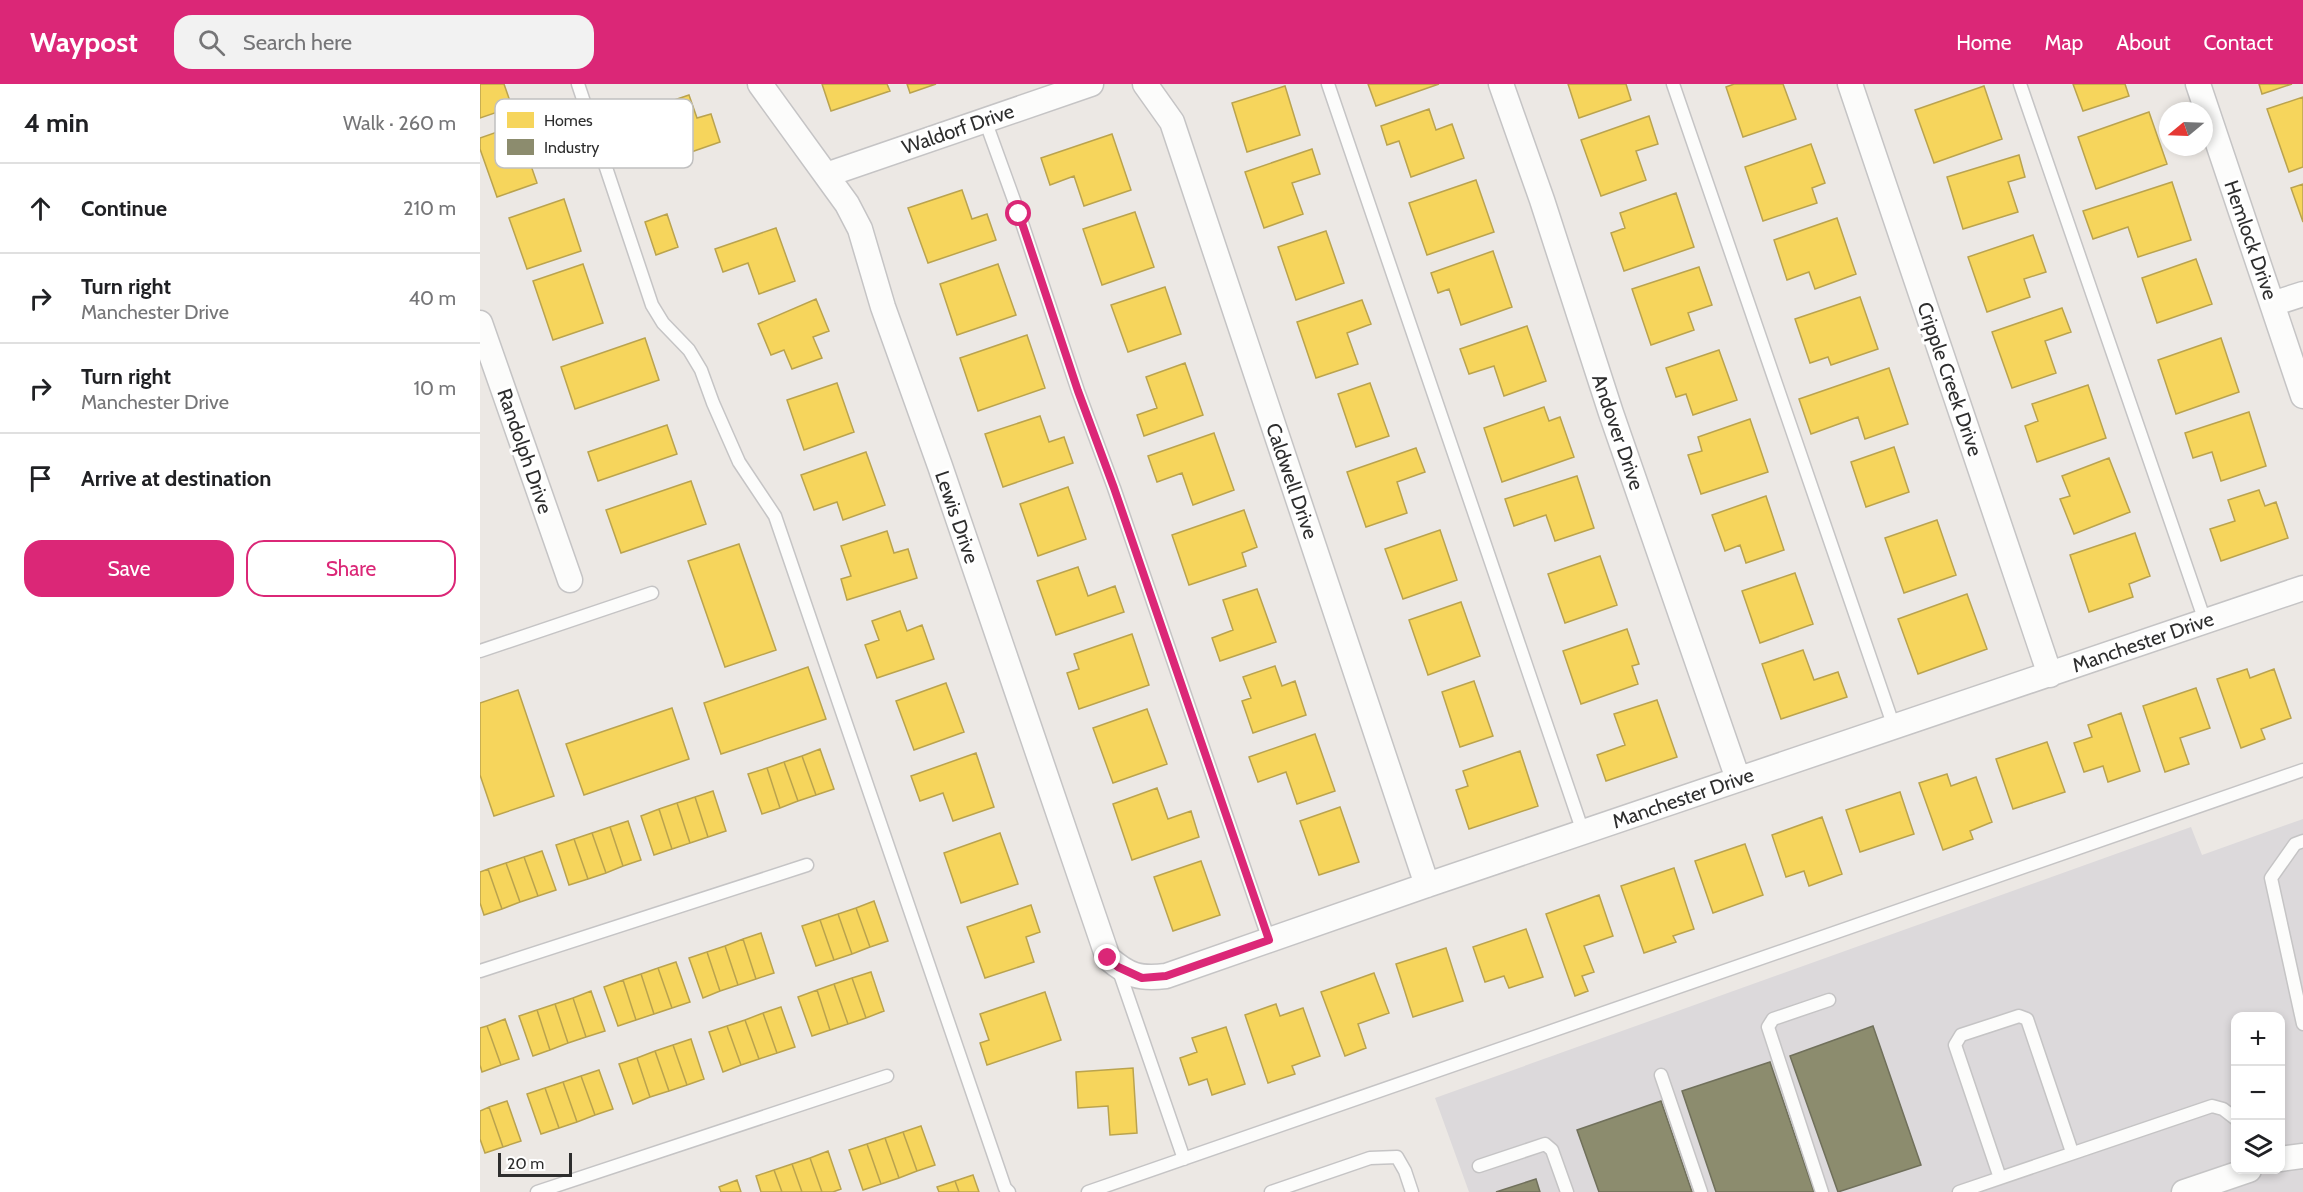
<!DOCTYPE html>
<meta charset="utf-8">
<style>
body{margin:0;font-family:Cabin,sans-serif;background:#f2f2f2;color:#202124}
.controls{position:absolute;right:18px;bottom:18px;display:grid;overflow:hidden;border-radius:12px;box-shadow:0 3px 9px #0003}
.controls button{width:54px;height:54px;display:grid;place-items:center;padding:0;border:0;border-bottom:2px solid #e0e0e0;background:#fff;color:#202124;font:30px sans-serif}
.compass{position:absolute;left:1679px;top:18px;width:54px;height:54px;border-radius:50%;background:#fff;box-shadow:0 3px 9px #0003;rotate:251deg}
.scale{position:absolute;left:18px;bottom:15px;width:74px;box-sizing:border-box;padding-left:6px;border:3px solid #2e2e2e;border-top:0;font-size:16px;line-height:21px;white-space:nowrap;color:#2e2e2e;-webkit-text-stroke:4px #fff;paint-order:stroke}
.stop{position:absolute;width:18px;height:18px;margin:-14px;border:4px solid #db2777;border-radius:50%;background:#fff}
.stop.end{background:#db2777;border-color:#fff;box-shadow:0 2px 6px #0008}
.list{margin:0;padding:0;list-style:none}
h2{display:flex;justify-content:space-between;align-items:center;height:78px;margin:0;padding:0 24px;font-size:26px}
h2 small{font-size:20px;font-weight:400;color:#757577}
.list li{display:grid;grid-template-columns:39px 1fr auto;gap:18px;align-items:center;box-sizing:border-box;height:90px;padding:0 24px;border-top:2px solid #e0e0e0}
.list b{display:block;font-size:22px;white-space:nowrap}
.list p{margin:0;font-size:20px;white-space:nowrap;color:#757577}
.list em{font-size:20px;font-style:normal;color:#757577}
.actions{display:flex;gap:12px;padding:18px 24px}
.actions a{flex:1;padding:14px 0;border:2px solid #db2777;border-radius:18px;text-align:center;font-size:21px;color:#db2777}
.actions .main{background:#db2777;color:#fff}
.icon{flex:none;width:33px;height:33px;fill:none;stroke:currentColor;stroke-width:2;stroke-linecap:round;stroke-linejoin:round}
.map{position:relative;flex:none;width:1823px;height:1108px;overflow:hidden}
header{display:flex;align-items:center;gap:36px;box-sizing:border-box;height:84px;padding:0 30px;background:#db2777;color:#fff}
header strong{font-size:28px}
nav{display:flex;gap:33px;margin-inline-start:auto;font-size:21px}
.search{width:420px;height:54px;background:#f2f2f2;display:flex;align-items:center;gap:15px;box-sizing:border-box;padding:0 21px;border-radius:18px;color:#757577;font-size:22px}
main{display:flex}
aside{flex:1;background:#fff}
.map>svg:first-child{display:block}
.industrial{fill:#dcd9db;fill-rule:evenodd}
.homes{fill:#f6d55c;stroke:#baa34e;stroke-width:1.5}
.industry{fill:#8c8c6e;stroke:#70705b;stroke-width:1.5}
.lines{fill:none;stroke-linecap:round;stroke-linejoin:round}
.lane-casing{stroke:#c5c4c5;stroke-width:15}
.street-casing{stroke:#c5c4c5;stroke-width:27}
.lane{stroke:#fcfcfb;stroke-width:12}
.street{stroke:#fcfcfb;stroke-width:24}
.route{stroke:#db2777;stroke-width:8}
.labels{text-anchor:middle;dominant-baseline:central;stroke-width:6;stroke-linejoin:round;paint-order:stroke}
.street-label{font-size:20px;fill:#2e2e2e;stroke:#fff}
.key{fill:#fff;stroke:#c0c0c0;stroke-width:1.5}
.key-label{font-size:16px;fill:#2e2e2e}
</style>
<header>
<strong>Waypost</strong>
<div class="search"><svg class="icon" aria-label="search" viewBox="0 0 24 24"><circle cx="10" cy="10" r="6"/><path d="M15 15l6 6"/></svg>Search here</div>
<nav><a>Home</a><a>Map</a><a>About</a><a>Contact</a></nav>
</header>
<main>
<aside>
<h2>4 min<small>Walk · 260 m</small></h2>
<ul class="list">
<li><svg class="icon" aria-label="ahead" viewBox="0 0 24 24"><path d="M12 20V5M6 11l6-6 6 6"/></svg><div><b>Continue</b></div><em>210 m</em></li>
<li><svg class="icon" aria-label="right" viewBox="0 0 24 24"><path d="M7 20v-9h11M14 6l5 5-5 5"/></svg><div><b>Turn right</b><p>Manchester Drive</p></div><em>40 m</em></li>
<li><svg class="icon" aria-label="right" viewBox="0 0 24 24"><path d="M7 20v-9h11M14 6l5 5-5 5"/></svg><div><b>Turn right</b><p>Manchester Drive</p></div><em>10 m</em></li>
<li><svg class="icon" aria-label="arrive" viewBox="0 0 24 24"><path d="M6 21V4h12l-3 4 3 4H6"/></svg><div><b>Arrive at destination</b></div></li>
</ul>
<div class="actions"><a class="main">Save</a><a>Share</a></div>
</aside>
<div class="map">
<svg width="1823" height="1108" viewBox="0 0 1823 1108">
<rect width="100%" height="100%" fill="#ece8e4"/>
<path class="industrial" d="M1823 735V1108H989L955 1014 1711 743 1722 771ZM1756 932H1800V1086H1756Z"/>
<path class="homes" d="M0 0H24L32 23 0 34Z
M342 0H407L410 7 351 27Z
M427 0H456L430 9Z
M888 0H959L896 22Z
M1088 0H1146L1151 16 1099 34Z
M1254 0H1303L1316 35 1263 53 1246 3Z
M1593 0H1645L1649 12 1603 27Z
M1779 0H1812L1782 10Z
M805 2 820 51 767 68 752 19Z
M1504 2 1522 55 1454 79 1435 26Z
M209 11 217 34 231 30 240 58 171 82 153 30Z
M1823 13V83L1809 88 1787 25Z
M949 25 956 46 972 40 984 74 931 93 919 57 907 61 901 42Z
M1669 28 1687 80 1616 105 1598 53Z
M1169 32 1178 60 1156 67 1166 96 1121 112 1101 56Z
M37 41 57 99 17 113 0 65V54Z
M632 50 651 106 604 122 594 92 570 101 561 74Z
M1331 60 1345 99 1332 104 1337 119 1283 137 1265 83Z
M832 65 840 90 812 99 823 130 784 144 765 88Z
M1539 71 1545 93 1528 98 1538 128 1483 145 1467 93Z
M996 96 1014 148 947 171 929 119Z
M1692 98 1711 156 1658 173 1648 143 1613 155 1603 127Z
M1823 100V138L1811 104Z
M482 106 492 135 507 130 516 156 448 179 428 124Z
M1196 109 1214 163 1144 187 1131 149 1145 144 1140 129Z
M84 115 101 167 47 185 29 134Z
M655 128 674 183 622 201 603 145Z
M187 130 198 163 176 171 165 138Z
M1357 134 1376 190 1335 205 1329 188 1307 196 1294 156Z
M296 144 315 197 279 210 268 179 243 188 235 165Z
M846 147 864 199 816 216 798 163Z
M1553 151 1566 188 1544 195 1550 213 1507 228 1488 173Z
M1013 167 1032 223 981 241 969 205 958 209 951 189Z
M1716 175 1732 220 1677 239 1662 194Z
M103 180 123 239 73 256 53 197Z
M518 180 536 231 477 251 460 200Z
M1219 183 1232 221 1208 229 1214 246 1171 261 1152 205Z
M685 203 701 250 648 268 631 221Z
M1380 213 1398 265 1351 281 1348 273 1330 279 1315 235Z
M336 215 349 247 333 253 342 274 312 285 304 266 291 271 278 240Z
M882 216 891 240 867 249 878 280 836 294 817 238Z
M1582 224 1591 248 1565 257 1576 289 1532 304 1512 248Z
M1047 242 1066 297 1024 312 1014 282 989 290 980 265Z
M547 251 565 304 498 327 480 274Z
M165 254 179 296 95 325 81 283Z
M1741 254 1759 308 1696 330 1678 276Z
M1239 266 1257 316 1213 331 1206 310 1196 313 1186 284Z
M705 279 723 331 664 352 657 331 677 324 666 293Z
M1409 284 1428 340 1385 355 1378 333 1331 350 1319 315Z
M357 299 374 348 324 366 307 316Z
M890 299 909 352 876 363 858 310Z
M1608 301 1626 354 1557 378 1545 342 1558 337 1552 320Z
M1064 323 1069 337 1080 333 1094 373 1022 398 1004 344Z
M1769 328 1786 382 1741 397 1732 368 1713 374 1705 349Z
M560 332 569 358 584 353 593 379 523 403 505 350Z
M1270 335 1288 388 1221 410 1208 371 1222 367 1218 353Z
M187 341 197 370 118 397 108 368Z
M734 349 754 406 713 421 702 389 677 398 668 372Z
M1414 363 1429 408 1386 423 1371 378Z
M936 364 945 388 917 398 927 429 886 443 867 388Z
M386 368 405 421 363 436 357 418 334 426 321 391Z
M1629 374 1650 428 1594 450 1580 415 1590 412 1582 392Z
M1097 392 1114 444 1075 457 1066 431 1034 442 1025 415Z
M211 397 226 440 141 469 126 426Z
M588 403 606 455 558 472 540 420Z
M1779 406 1785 422 1796 418 1808 454 1741 477 1730 445 1755 437 1748 416Z
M1286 412 1304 466 1266 479 1260 461 1245 467 1232 431Z
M764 426 777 463 762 469 766 482 709 501 692 451Z
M1457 436 1476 491 1424 509 1405 454Z
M960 446 977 496 923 515 905 465Z
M407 447 414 469 428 465 437 494 367 516 361 495 371 492 361 462Z
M1655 449 1670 492 1649 500 1653 513 1609 528 1590 471Z
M259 460 296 566 245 583 208 477Z
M1120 472 1137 521 1085 539 1068 490Z
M598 483 608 512 635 502 644 528 576 551 557 497Z
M1315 489 1333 540 1280 559 1262 507Z
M777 505 796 558 740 577 732 554 753 546 743 516Z
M1487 510 1507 565 1438 590 1418 535Z
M981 518 1000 572 948 591 929 536Z
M420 527 427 547 442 541 454 575 397 594 385 561 399 556 392 537Z
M1147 545 1159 580 1152 582 1158 600 1101 620 1083 567Z
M652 550 669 601 599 625 587 589 599 585 594 570Z
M1323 566 1334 596 1358 588 1367 613 1301 635 1282 580Z
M795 582 802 602 815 597 826 631 773 649 762 617 771 614 763 593Z
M328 583 346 635 241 670 224 619Z
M1767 585 1770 594 1794 585 1811 634 1781 645 1785 655 1761 664 1737 595Z
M994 597 1013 652 980 663 962 608Z
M466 599 484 648 434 666 416 617Z
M1716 604 1730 644 1700 654 1709 680 1685 688 1663 622Z
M38 606 74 712 14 732 0 691V619Z
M1177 616 1197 673 1126 697 1117 671 1145 661 1134 630Z
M192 624 209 675 104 711 86 660Z
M667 625 687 680 633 699 613 644Z
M1641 629 1660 687 1628 698 1623 682 1604 688 1594 659 1612 653 1608 641Z
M835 650 855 707 817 720 806 688 778 698 769 673Z
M1567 658 1585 708 1533 725 1516 675Z
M340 665 354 705 336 711 322 672Z
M1040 667 1058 722 989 745 976 706 988 702 983 687Z
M496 669 514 723 473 737 463 709 440 717 431 692Z
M322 672 336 711 318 717 304 678Z
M304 678 318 717 300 724 287 684Z
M287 684 300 724 282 730 268 690Z
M1467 690 1471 702 1496 693 1512 738 1490 747 1493 755 1463 766 1439 699Z
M677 704 688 735 711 727 719 753 652 776 633 720Z
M233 707 246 747 228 753 215 713Z
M1420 708 1434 750 1380 768 1366 726Z
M215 713 228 753 210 759 197 719Z
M197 719 210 759 192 765 179 725Z
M860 723 879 778 839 791 820 737Z
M179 725 192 765 174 771 161 732Z
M1342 733 1362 790 1329 802 1324 787 1306 793 1292 751Z
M148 737 161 776 143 782 130 743Z
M130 743 143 782 126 789 112 749Z
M112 749 126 789 108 795 94 755Z
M520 749 538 800 481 819 464 769Z
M94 755 108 795 89 801 76 761Z
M1265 760 1283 811 1233 829 1215 777Z
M62 767 76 806 58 812 44 773Z
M44 773 58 812 40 818 26 779Z
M721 777 740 831 693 847 674 793Z
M26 779 40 818 22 825 8 785Z
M1194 784 1214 845 1193 852 1196 858 1164 869 1141 802Z
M8 785 22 825 4 831 0 819V788Z
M1119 811 1133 852 1104 862 1114 888 1102 892 1108 907 1095 912 1066 830Z
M394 817 408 857 390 863 376 824Z
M551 821 560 848 546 853 554 878 505 894 487 843Z
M376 824 390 863 372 870 358 830Z
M358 830 372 870 354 876 340 836Z
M340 836 354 876 336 882 322 842Z
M1046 845 1063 893 1029 904 1024 892 1005 898 993 863Z
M281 849 294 889 276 895 263 855Z
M263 855 276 895 258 901 245 862Z
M245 862 258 901 240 907 227 868Z
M966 864 983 917 933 933 916 880Z
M227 868 240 907 223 914 209 874Z
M196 878 210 918 192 924 178 884Z
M178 884 192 924 174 930 161 890Z
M391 888 404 927 386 934 372 894Z
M894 889 909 929 878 940 886 964 865 972 841 908Z
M161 890 174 930 156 936 143 896Z
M372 894 386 934 368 940 354 900Z
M143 896 156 936 138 942 124 903Z
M354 900 368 940 350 946 337 906Z
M337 906 350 946 332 952 318 913Z
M111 907 125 947 106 953 93 914Z
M565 908 581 956 507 981 500 959 509 956 500 930Z
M93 914 106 953 88 959 75 920Z
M75 920 88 959 70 966 57 926Z
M796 920 800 932 823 924 840 972 812 982 815 990 788 999 765 931Z
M301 923 315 963 297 969 283 929Z
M57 926 70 966 53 972 39 932Z
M283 929 297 969 279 975 265 936Z
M25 935 39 975 21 981 7 942Z
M265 936 279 975 261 981 247 942Z
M7 942 21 981 2 988 0 981V944Z
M247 942 261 981 243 988 229 948Z
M746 943 765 1000 732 1011 727 995 709 1001 700 974 717 968 712 954Z
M211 955 224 995 207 1001 193 961Z
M193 961 207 1001 189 1007 175 967Z
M175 967 189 1007 170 1013 157 974Z
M157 974 170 1013 153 1020 139 980Z
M653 984 657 1049 630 1051 628 1022 598 1024 596 988Z
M119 986 133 1025 115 1031 101 992Z
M101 992 115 1031 97 1038 83 998Z
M83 998 97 1038 79 1044 65 1004Z
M65 1004 79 1044 61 1050 47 1010Z
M27 1017 41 1057 23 1063 9 1023Z
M9 1023 23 1063 5 1069 0 1055V1027Z
M441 1042 455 1081 437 1087 423 1048Z
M423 1048 437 1087 419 1094 405 1054Z
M405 1054 419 1094 401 1100 387 1060Z
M387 1060 401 1100 383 1106 369 1066Z
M348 1067 361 1105 353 1108H342L330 1074Z
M330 1074 342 1108H322L312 1080Z
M312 1080 322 1108H302L294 1086Z
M294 1086 302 1108H281L276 1092Z
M493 1091 499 1108H479L475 1097Z
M257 1096 261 1108H241L239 1103Z
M475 1097 479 1108H459L457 1103Z"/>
<path class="industry" d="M1393 942 1441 1081 1358 1108 1310 972Z
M1290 978 1334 1108H1236L1202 1007Z
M1181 1017 1212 1108H1119L1097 1046Z
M1056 1095 1060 1108H1016Z"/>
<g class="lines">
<g class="lane-casing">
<path id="lane" d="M98 0 172 221 183 239 209 266 221 286 233 319 259 378 295 432 525 1104 529 1108
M848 0 1103 748
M1193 0 1414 643
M1540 0 1725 537
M505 36 539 130 598 307 634 404 789 856
M0 567 172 509
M1823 757 1815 760 1791 794 1823 940
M638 884 704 1075
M0 887 327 781
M1181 991 1221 1108
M999 1082 1065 1060 1072 1066 1087 1108
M1520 1094 1475 961 1481 951 1539 932 1547 935 1592 1068
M57 1108 407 992
M608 1108 1823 686
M791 1108 890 1074 917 1073 925 1087 932 1108
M1342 1108 1288 943 1293 935 1349 916
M1479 1108 1732 1022 1743 1025 1756 1035"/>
</g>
<g class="street-casing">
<path id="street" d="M280 0 367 120 380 145 403 223 460 382 628 874C649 892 659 895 686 892L947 801 1823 504
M665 0 692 38 947 801
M1021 0 1062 116 1131 329 1258 695
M1370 0 1570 591
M1718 0 1823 312
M346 91 611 0
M1792 220 1823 210
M0 239 90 496
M1800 1075 1823 1072
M1704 1108 1769 1086"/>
</g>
<use href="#lane" class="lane"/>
<use href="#street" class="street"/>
</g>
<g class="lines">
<path class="route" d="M539 130 598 307 634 404 789 856 686 892 662 894 638 883 628 874"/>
</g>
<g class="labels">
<g class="street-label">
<text transform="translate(478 45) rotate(-19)">Waldorf Drive</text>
<text transform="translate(1771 156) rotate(71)">Hemlock Drive</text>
<text transform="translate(1470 295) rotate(71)">Cripple Creek Drive</text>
<text transform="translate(1138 348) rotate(71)">Andover Drive</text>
<text transform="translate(45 367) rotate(71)">Randolph Drive</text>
<text transform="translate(812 397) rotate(71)">Caldwell Drive</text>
<text transform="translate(477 433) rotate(71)">Lewis Drive</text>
<text transform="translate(1663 558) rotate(-19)">Manchester Drive</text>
<text transform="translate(1203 714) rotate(-19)">Manchester Drive</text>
</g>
</g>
<rect x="15" y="15" width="198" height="69" rx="9" class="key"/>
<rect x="27" y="28" width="27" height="16" fill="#f6d55c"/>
<rect x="27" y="55" width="27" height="16" fill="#8c8c6e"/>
<g class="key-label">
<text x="64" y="42">Homes</text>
<text x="64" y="69">Industry</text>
</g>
</svg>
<div class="controls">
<button>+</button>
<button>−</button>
<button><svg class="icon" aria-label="layers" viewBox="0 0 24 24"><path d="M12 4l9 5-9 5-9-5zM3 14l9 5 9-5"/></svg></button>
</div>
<svg class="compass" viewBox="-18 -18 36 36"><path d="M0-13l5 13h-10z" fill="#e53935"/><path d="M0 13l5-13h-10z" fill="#757577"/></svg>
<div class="scale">20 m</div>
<div class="stop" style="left:539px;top:130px"></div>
<div class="stop end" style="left:628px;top:874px"></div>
</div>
</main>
